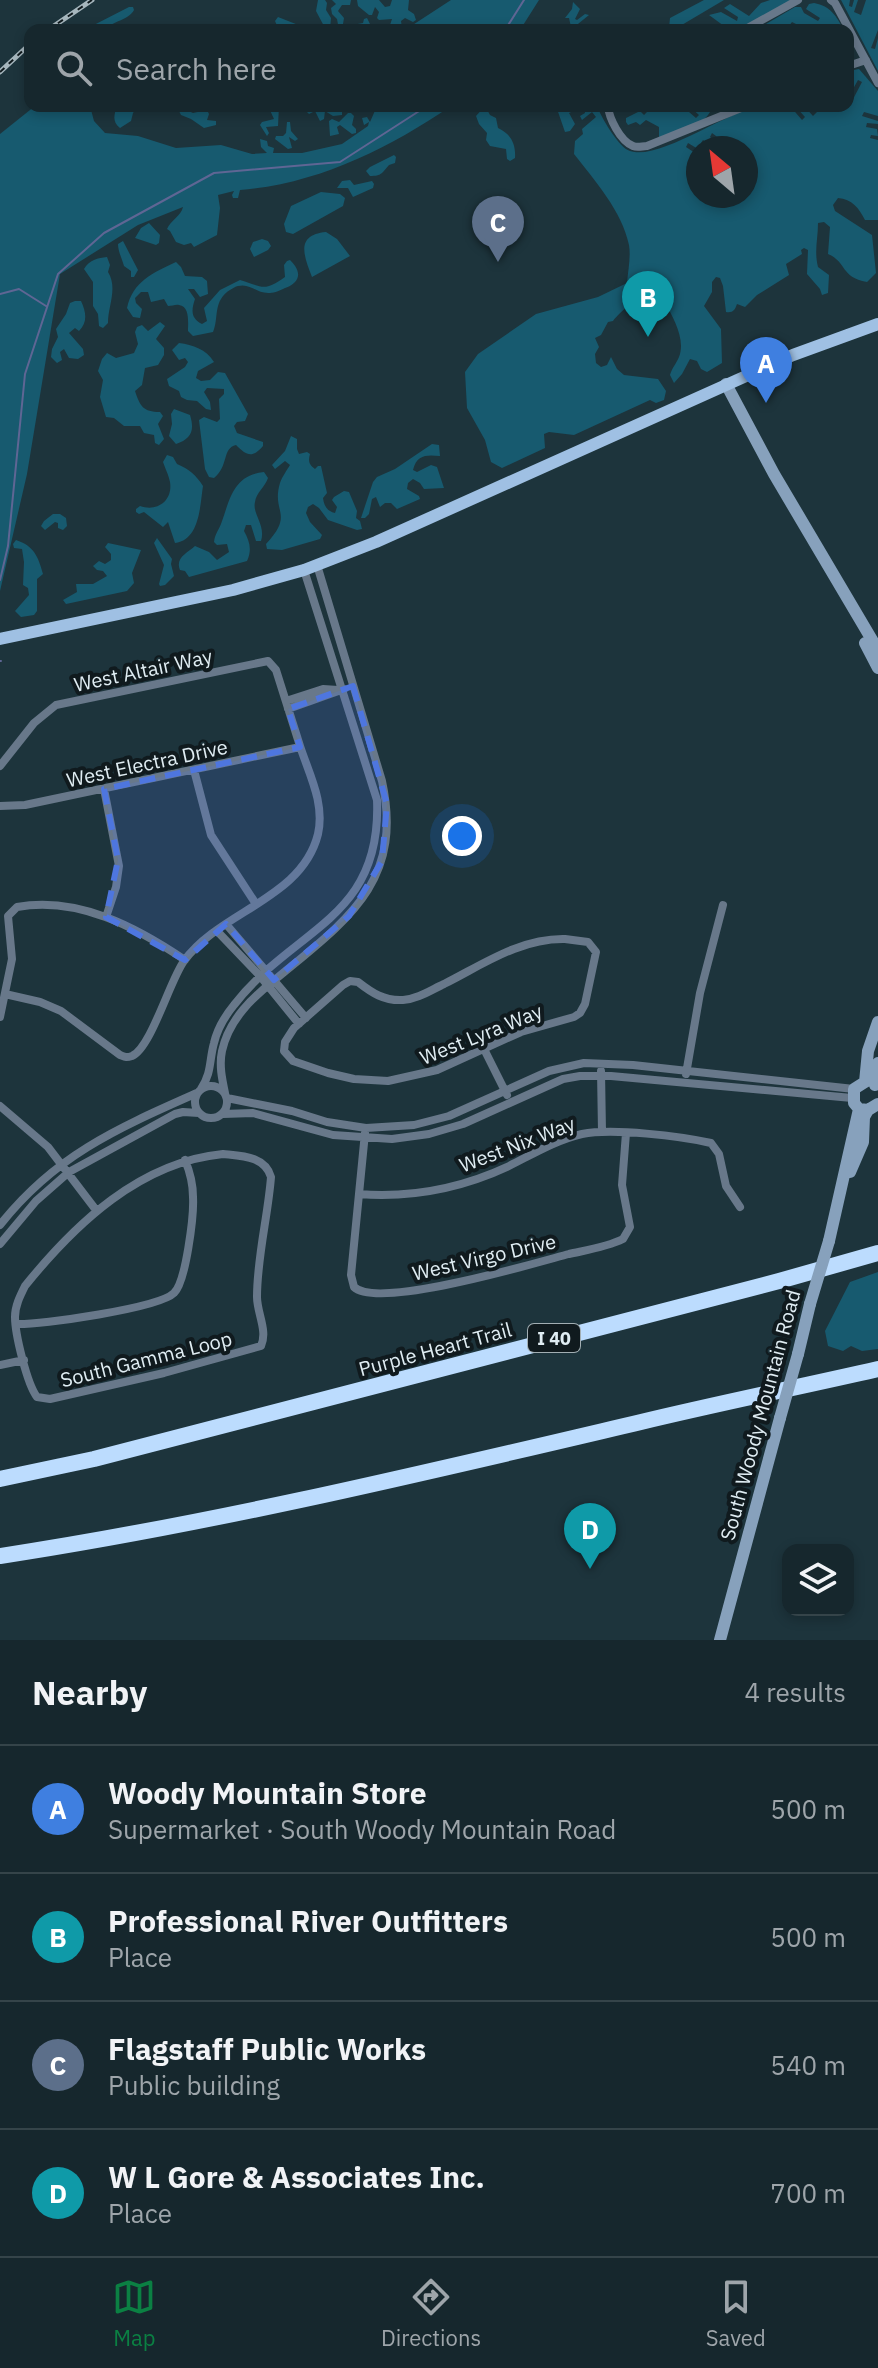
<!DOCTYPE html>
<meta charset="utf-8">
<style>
body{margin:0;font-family:"IBM Plex Sans",sans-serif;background:#233339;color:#f1f3f6}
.controls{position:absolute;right:24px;bottom:24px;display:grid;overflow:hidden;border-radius:16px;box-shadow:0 4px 12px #0003}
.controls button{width:72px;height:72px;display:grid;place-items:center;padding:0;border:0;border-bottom:2px solid #354449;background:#16272d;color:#f1f3f6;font:40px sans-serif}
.compass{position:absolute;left:686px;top:136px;width:72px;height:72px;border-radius:50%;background:#16272d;box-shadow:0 4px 12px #0003;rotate:331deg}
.you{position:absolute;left:462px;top:836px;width:28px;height:28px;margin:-20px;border:6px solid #fff;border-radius:50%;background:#1a73e8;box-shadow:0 0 0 12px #1a73e833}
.badge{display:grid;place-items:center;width:52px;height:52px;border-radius:50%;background:#0b8043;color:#fff;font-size:26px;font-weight:700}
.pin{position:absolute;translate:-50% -66px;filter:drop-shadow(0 2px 4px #0008)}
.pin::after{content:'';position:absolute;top:42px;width:28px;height:24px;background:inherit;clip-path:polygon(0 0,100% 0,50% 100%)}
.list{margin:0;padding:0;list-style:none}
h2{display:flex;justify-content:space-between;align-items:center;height:104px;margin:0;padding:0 32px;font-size:34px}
h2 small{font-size:26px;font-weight:400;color:#9ea5aa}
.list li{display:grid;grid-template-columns:52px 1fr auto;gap:24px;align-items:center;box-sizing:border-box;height:128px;padding:0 32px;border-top:2px solid #354449}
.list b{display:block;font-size:30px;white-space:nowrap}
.list p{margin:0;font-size:26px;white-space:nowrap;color:#9ea5aa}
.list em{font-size:26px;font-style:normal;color:#9ea5aa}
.icon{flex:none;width:44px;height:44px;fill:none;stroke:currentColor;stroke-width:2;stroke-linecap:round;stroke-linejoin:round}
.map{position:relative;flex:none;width:878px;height:1640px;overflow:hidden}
.search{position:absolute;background:#16272d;box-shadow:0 4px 12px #0003;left:24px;right:24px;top:24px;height:88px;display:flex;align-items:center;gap:20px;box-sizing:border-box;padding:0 28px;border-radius:16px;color:#9ea5aa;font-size:30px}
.sheet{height:616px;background:#16272d}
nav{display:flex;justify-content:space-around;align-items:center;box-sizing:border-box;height:112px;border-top:2px solid #354449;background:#16272d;font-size:22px;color:#9ea5aa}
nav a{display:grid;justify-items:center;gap:4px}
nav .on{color:#0b8043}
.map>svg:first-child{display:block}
.green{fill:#175a6f;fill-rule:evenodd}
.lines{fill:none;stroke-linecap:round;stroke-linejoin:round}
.stream{stroke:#5f6694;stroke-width:2}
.street{stroke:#68788a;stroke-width:8}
.secondary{stroke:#87a1bc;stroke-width:12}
.primary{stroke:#9fc0e3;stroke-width:12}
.highway{stroke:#bcdcfe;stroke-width:16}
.rail-casing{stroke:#a6b6bd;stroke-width:5}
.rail{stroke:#101a1e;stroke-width:2;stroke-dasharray:6;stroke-linecap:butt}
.secondary-bridge{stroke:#87a1bc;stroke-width:12}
.marked{fill:#4e76df;fill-opacity:0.2;stroke:#4e76df;stroke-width:6;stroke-dasharray:16 10;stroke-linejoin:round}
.labels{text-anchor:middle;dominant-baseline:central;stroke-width:8;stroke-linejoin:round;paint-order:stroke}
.shield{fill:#101a1e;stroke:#a2aeb3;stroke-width:2}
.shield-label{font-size:18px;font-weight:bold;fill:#e0edf3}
.street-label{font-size:20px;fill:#e0edf3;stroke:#101a1e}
</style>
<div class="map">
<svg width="878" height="1640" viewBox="0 0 878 1640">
<rect width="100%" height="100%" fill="#1d343c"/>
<path class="green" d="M318 0H325L327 3 326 10 331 18 330 30H326L316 11Z
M332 0H351L350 5H342L338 11 344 18 343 24 347 26 363 23 364 19 367 18 373 30H339L337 19 332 14 331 8 336 4Z
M357 0H379L385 7 390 6 392 0H409L408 10 414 14 416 20 413 22 405 18 401 21 402 28 400 30H392L390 25 392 19 379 20 377 18 379 12 375 7 372 15H369L358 6Z
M451 0H539L520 30H405Z
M704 0H724L675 29 669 28 670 18Z
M770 0H795L737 30H722L724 26 709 15 721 12 737 21 738 17 724 8 730 4 749 16 761 3Z
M841 0H850L849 6 852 7 854 0H858L854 12 861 15 866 0H878V30L871 48 875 49 878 38V71Z
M573 2 580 9 575 19 577 20 585 14 589 15 573 28 571 27 569 18H565L572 9Z
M814 3C831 6 836 16 844 30H834L827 25 824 30H808L792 22 789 26 797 30H791L783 26 780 30H761L766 24 795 7H801L804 13 818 21 820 18 806 9 809 4Z
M129 7H133L134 10C128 21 113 20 105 30H88L90 27Z
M278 17 311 30H279L275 21Z
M859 69 878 91V116L864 112 862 116 878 121V124L867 123 866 127 877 129 878 136 871 135 870 138 878 140V220H865C859 208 852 199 838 198L833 205 835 211 872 235 876 273 867 282C840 277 847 262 828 254L830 227 824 222 818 223C818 239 814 251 818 267L829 275 828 293 822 295 820 289 807 274 808 250 804 248 801 250 802 254 786 264 789 275 757 295 745 307 737 304C735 310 733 313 726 312L723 286 720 278 716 277 712 282V292L704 306 721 329 722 363 707 372 701 369 697 361 690 359 682 374 674 383 670 375C672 368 676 364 679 357 686 339 673 318 665 302 661 300 657 297 652 297 638 295 621 311 613 321L608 322 601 335 595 338 599 347 595 354 596 363 601 367 607 365 611 357 617 369 624 375 658 379 666 391 664 400 656 403 650 400 574 435 549 432 544 434 545 448 502 468 491 462 485 440 467 408 465 372 478 354 536 314 598 297 627 283C628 271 631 257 629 245 622 211 595 181 574 154L575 141 583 134 582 129 596 117 592 112 582 120 580 116 585 113 584 106H597C601 117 619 148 630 151 659 161 726 112 759 106 768 104 780 106 790 106L802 120 805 117 795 106H804L813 116 817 112 812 106H820L822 109 825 106H848V102L851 103 862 82 858 80 848 98V71ZM712 133 728 145 727 148H746V196H698V161L696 159 698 155 686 147 688 143 698 149 708 148 701 143 703 140 716 148H724L710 137Z
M35 106H90L94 121 105 133 138 136 176 148 221 145 252 154 267 153 261 147 260 139 267 141 268 146 274 148 273 153H302L342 144 368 126 369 122 364 125 362 118 367 117 370 122 377 106H451C388 149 317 184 240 190L238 198H233L232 195 234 191 218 195 220 208 217 235 194 247 191 243 184 245 176 242 170 231 167 229C171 220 181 216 183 207L138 225 60 274 27 474 0 591V134Z
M117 106H138L133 113 131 121 120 128C112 122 114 115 117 106Z
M268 106H279L278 126 266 127 269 133 267 136 260 125 262 122 274 119Z
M290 106H334L342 112V115L333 116 325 111 324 119 320 121 315 111 309 114 305 110 292 109Z
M485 106 490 115 496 118 498 128C511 134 516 144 515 158L510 161 507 159 506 149 490 146 486 140 487 133 479 124 476 116Z
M556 106H576L575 110 569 113 575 124 570 131 565 132Z
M649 106 656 110 660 106H682L696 118 699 115 689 106H698L703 110 705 106H712C709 126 676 131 659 138V127L646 120 640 125 636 122 628 125 626 122V118L640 111 644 115 647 112 644 109Z
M182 108 193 113 207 110 209 114 207 120 216 121V125L204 128 191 119 181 115 179 111Z
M348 113H351L354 116 352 125 356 129V133L352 134 340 125 337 127 339 134 330 136 329 121 332 119 339 122Z
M287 122H290L291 131 298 139 295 141 289 137 292 148 288 149 275 139 276 136H283L286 133Z
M394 155 396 157 395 163 389 165C382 173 382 176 370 176L366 171 370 167Z
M350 180 354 185 372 181 374 184 373 188 353 197 348 188H337L342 181Z
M321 192 340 194 345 198 343 206 293 234 286 232 284 224 291 206Z
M149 223 160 235 159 243 156 245 135 238 141 228Z
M326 232 337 239 350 256 312 277C304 256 295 235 326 232Z
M262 239 268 241 271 246 268 250 254 257 250 249 253 242Z
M123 241 138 270 134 277H131V271L124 266C122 259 118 251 118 244Z
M107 257 110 265 108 272C118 288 108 306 108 323L103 328 99 326 98 314 93 306V282L84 269C89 260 98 258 107 257Z
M290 260C294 264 299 270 298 276 297 282 291 286 285 288 259 302 255 282 238 286 236 286 228 291 227 292 213 304 219 318 213 332L193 336 188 331C188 323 190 306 179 305 176 304 172 306 168 306L164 299 151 302 148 292H141L135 298 136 303 142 309 140 318 133 317 127 308C133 281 153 273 176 262L181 267 185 276 202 277 207 281 208 294 200 297 194 289H188L195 299C191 311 191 318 202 324L207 321 204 308 220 290 240 280C263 287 264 292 285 277L284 265 287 261Z
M75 301H81C86 312 88 322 79 331L75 328 69 333 83 349 84 355 78 359 69 358 64 349 60 352 62 360 57 363 51 357 52 349 58 337 56 329 66 314 70 303Z
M160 322 165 326 156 339 164 348V355L158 365 145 368 142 385 135 391C140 406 143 412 160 412L163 416 158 424 164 439 159 445 155 443 154 435 144 433 140 426H124L114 418 106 417 100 397 103 380 98 371 102 359 107 353 116 358 134 353 138 344 135 332 137 327 142 325 148 331Z
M179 343C193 345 206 349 214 362L198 371 196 378 201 381 210 380 218 372 225 373 248 414 245 421 237 422 234 426 237 433 263 442V446C252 459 246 455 236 445 222 448 229 466 214 478L209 477 205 469 199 420 204 417 217 422 220 419 219 399 224 394V389L207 388 204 392 210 402 211 410 206 409 197 401 187 400 181 397 179 391 169 386 167 379 185 367 188 362 185 358 179 360 172 350Z
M174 409 190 415C195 431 191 439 176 444L169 436 172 424 171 414Z
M291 436 297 439V449L299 454 307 452 310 454C308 461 309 465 315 469L318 466H321L327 493 323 498C324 506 327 511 335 513L337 507 332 500 334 497 344 491 349 492 357 511 356 518 360 521 362 529 357 530 328 520 319 508 313 504 308 507 306 513 310 522 322 535 320 539 282 550 267 549 266 544C295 513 271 513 280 483 282 477 287 470 290 465L285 461 275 469 272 465 285 451Z
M432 444 439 445 440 456C427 455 417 454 413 470L417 472 431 465 437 467 444 488 424 489 420 483 413 479 408 483 407 489 419 496 420 499 397 509 391 503H385L380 507 376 497 372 499 369 514 365 518H361L373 482 377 477 395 469Z
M167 455 173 457 177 464C189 469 196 475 203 486 200 505 200 540 175 543L168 522 163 527 144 512 139 514 136 512V509L140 506C157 512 173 501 170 482 169 476 165 468 163 462Z
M264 472 268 478C265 487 256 493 255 502 252 514 266 525 261 541H256L251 525H246L244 531C250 542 252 550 247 561L189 577 185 571 180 570C175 558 187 553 195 546L209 552 217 560 229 552 227 544 217 545 214 542C215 534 218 531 221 524 230 499 233 475 264 472Z
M53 514H60L66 518 67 526 63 530 58 528V523L55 522 45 530 41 526 44 521Z
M157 538 172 559 171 564 174 576 165 585 160 586 159 584 164 565 154 543Z
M16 540C34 546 38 556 43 574L37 579V611L34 615 21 617 15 611 29 595 28 588 23 585 24 562 22 549 14 548 13 544Z
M108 543 141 550 132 573 134 583 127 591 66 604 63 600 77 592 76 584H93L107 576 103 571 97 570 93 566 99 561 105 564 111 560V554L105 547Z
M878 1272V1349L862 1351 851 1346 843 1351 828 1346 825 1331 850 1282Z"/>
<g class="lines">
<path class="stream" d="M505 30 524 0
M0 294 19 289 46 306
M0 580 8 546 25 374 58 274 104 233 214 173 340 162 427 106
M0 661H1"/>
<path class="street" d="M831 0 835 3 878 83
M744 30 798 0
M848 66 866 60
M608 106C609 118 620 141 633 146 638 148 642 146 647 146L746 106
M286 701 323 689 338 690
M288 709 344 689
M0 766 34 723 56 705 268 661 276 670C284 695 292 721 300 746 309 774 325 803 318 834 302 899 220 911 184 961 170 980 151 1048 132 1056 126 1058 125 1057 120 1055L61 1011 40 1002 5 994
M194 770 211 835 256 904
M104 789 119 866 116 887 106 917
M0 806 25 805 300 747
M226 924 306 1018
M217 931 260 976 299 1024
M565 939 588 942 596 952 585 1004 580 1013 574 1017 521 1032 437 1070 388 1081 354 1079 328 1073 293 1061 284 1051 285 1042 294 1028 343 985 350 981 358 982C372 993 384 1001 403 1000 418 999 431 990 444 984 482 965 520 938 565 939Z
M0 1017 12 959 8 916 17 907C78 896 136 927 185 960
M484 1049 507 1095
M601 1071 602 1132
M686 1074 700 993 723 905
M195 1102a16 16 0 1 1 32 0a16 16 0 1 1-32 0Z
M201 1089C212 1072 209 1061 214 1043 217 1030 225 1016 234 1005 294 927 382 920 377 800L304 570
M225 1093C222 1079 219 1065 222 1051 229 1019 253 997 277 978 347 920 404 882 382 781L317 565
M227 1098 292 1111 327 1122 366 1128 414 1125 449 1116 549 1071 584 1063 633 1065 854 1089
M0 1106 48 1147 96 1210
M223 1114 253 1113 333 1135 392 1139 429 1134 463 1124 563 1079 580 1076H611L852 1098
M365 1133 351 1275 354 1287C378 1310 535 1263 569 1254 587 1250 607 1247 623 1239L630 1227 622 1185 626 1133
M223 1154C242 1156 265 1156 271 1177 268 1216 257 1257 257 1297 257 1313 268 1331 261 1346L164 1373 50 1399 37 1397C27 1384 15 1334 15 1317 15 1306 20 1296 25 1286 75 1224 140 1162 223 1154Z
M359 1194C411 1198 462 1188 509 1166 533 1154 556 1140 582 1134 613 1128 680 1136 711 1143L719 1154 726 1186 740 1207
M0 1225C55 1155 118 1128 197 1093
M0 1244 36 1201 69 1172 175 1114 183 1112 199 1113
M16 1324C41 1325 159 1308 174 1293 186 1282 194 1215 193 1197 193 1184 190 1172 185 1160
M0 1365 24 1360"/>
<path class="secondary" d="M726 384 774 474 878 650
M865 643 878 668
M865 1082 868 1051 878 1022
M865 1082 854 1089V1103L859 1109 868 1110 878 1104
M875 1085 878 1063
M850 1172 863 1142 864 1117 868 1110
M829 1241 859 1109
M798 1354 810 1304
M720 1640 780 1418"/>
<path class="primary" d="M0 639 233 590 304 570 376 542 793 355 878 324"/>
<path class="highway" d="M0 1479 94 1459 779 1281 878 1253
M0 1556C216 1523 428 1472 641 1422 720 1403 799 1387 878 1369"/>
<g class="rail-casing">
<path id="rail" d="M48 30 92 0
M0 72 30 44"/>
</g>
<use href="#rail" class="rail"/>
<path class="secondary-bridge" d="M810 1304 829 1241
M780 1418 798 1354"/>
</g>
<path class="marked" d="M353 686 387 804 382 861 349 916 274 980 226 924 185 960 106 917 118 860 104 789 300 747 288 709Z"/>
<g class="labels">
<rect class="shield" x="528" y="1324" width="52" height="28" rx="6"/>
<g class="shield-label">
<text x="554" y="1338">I 40</text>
</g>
<g class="street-label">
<text transform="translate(143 670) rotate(-12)">West Altair Way</text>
<text transform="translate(147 763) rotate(-12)">West Electra Drive</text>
<text transform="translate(481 1034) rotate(-22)">West Lyra Way</text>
<text transform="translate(517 1144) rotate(-21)">West Nix Way</text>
<text transform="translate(484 1257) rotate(-13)">West Virgo Drive</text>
<text transform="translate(435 1349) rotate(-15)">Purple Heart Trail</text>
<text transform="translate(146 1359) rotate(-14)">South Gamma Loop</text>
<text transform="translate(760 1415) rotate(-75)">South Woody Mountain Road</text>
</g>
</g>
</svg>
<div class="controls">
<button><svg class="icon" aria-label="layers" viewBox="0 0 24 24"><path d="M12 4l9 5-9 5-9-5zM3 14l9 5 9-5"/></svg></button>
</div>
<svg class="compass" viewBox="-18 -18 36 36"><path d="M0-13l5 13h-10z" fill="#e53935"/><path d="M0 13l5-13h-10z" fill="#9ea5aa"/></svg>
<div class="you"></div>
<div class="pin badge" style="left:766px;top:403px;background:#3f7fe0">A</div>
<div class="pin badge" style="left:648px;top:337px;background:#0f9aa8">B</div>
<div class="pin badge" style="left:498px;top:262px;background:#5c6f8a">C</div>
<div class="pin badge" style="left:590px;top:1569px;background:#0f9aa8">D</div>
<div class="search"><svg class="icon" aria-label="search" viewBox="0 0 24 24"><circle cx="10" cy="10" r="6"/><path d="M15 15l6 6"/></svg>Search here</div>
</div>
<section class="sheet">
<h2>Nearby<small>4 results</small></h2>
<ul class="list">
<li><span class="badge" style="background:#3f7fe0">A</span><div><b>Woody Mountain Store</b><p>Supermarket · South Woody Mountain Road</p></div><em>500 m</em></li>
<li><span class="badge" style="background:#0f9aa8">B</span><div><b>Professional River Outfitters</b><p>Place</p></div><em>500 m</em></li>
<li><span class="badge" style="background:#5c6f8a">C</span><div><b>Flagstaff Public Works</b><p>Public building</p></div><em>540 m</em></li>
<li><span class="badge" style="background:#0f9aa8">D</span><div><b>W L Gore &amp; Associates Inc.</b><p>Place</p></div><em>700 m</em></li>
</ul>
</section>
<nav>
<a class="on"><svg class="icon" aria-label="map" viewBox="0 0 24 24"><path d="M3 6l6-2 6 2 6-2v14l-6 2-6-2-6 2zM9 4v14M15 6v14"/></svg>Map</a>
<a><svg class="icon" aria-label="directions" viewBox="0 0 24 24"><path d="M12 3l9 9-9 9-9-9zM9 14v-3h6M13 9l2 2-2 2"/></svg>Directions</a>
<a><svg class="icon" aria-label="saved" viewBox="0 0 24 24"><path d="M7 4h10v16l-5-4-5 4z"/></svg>Saved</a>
</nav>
